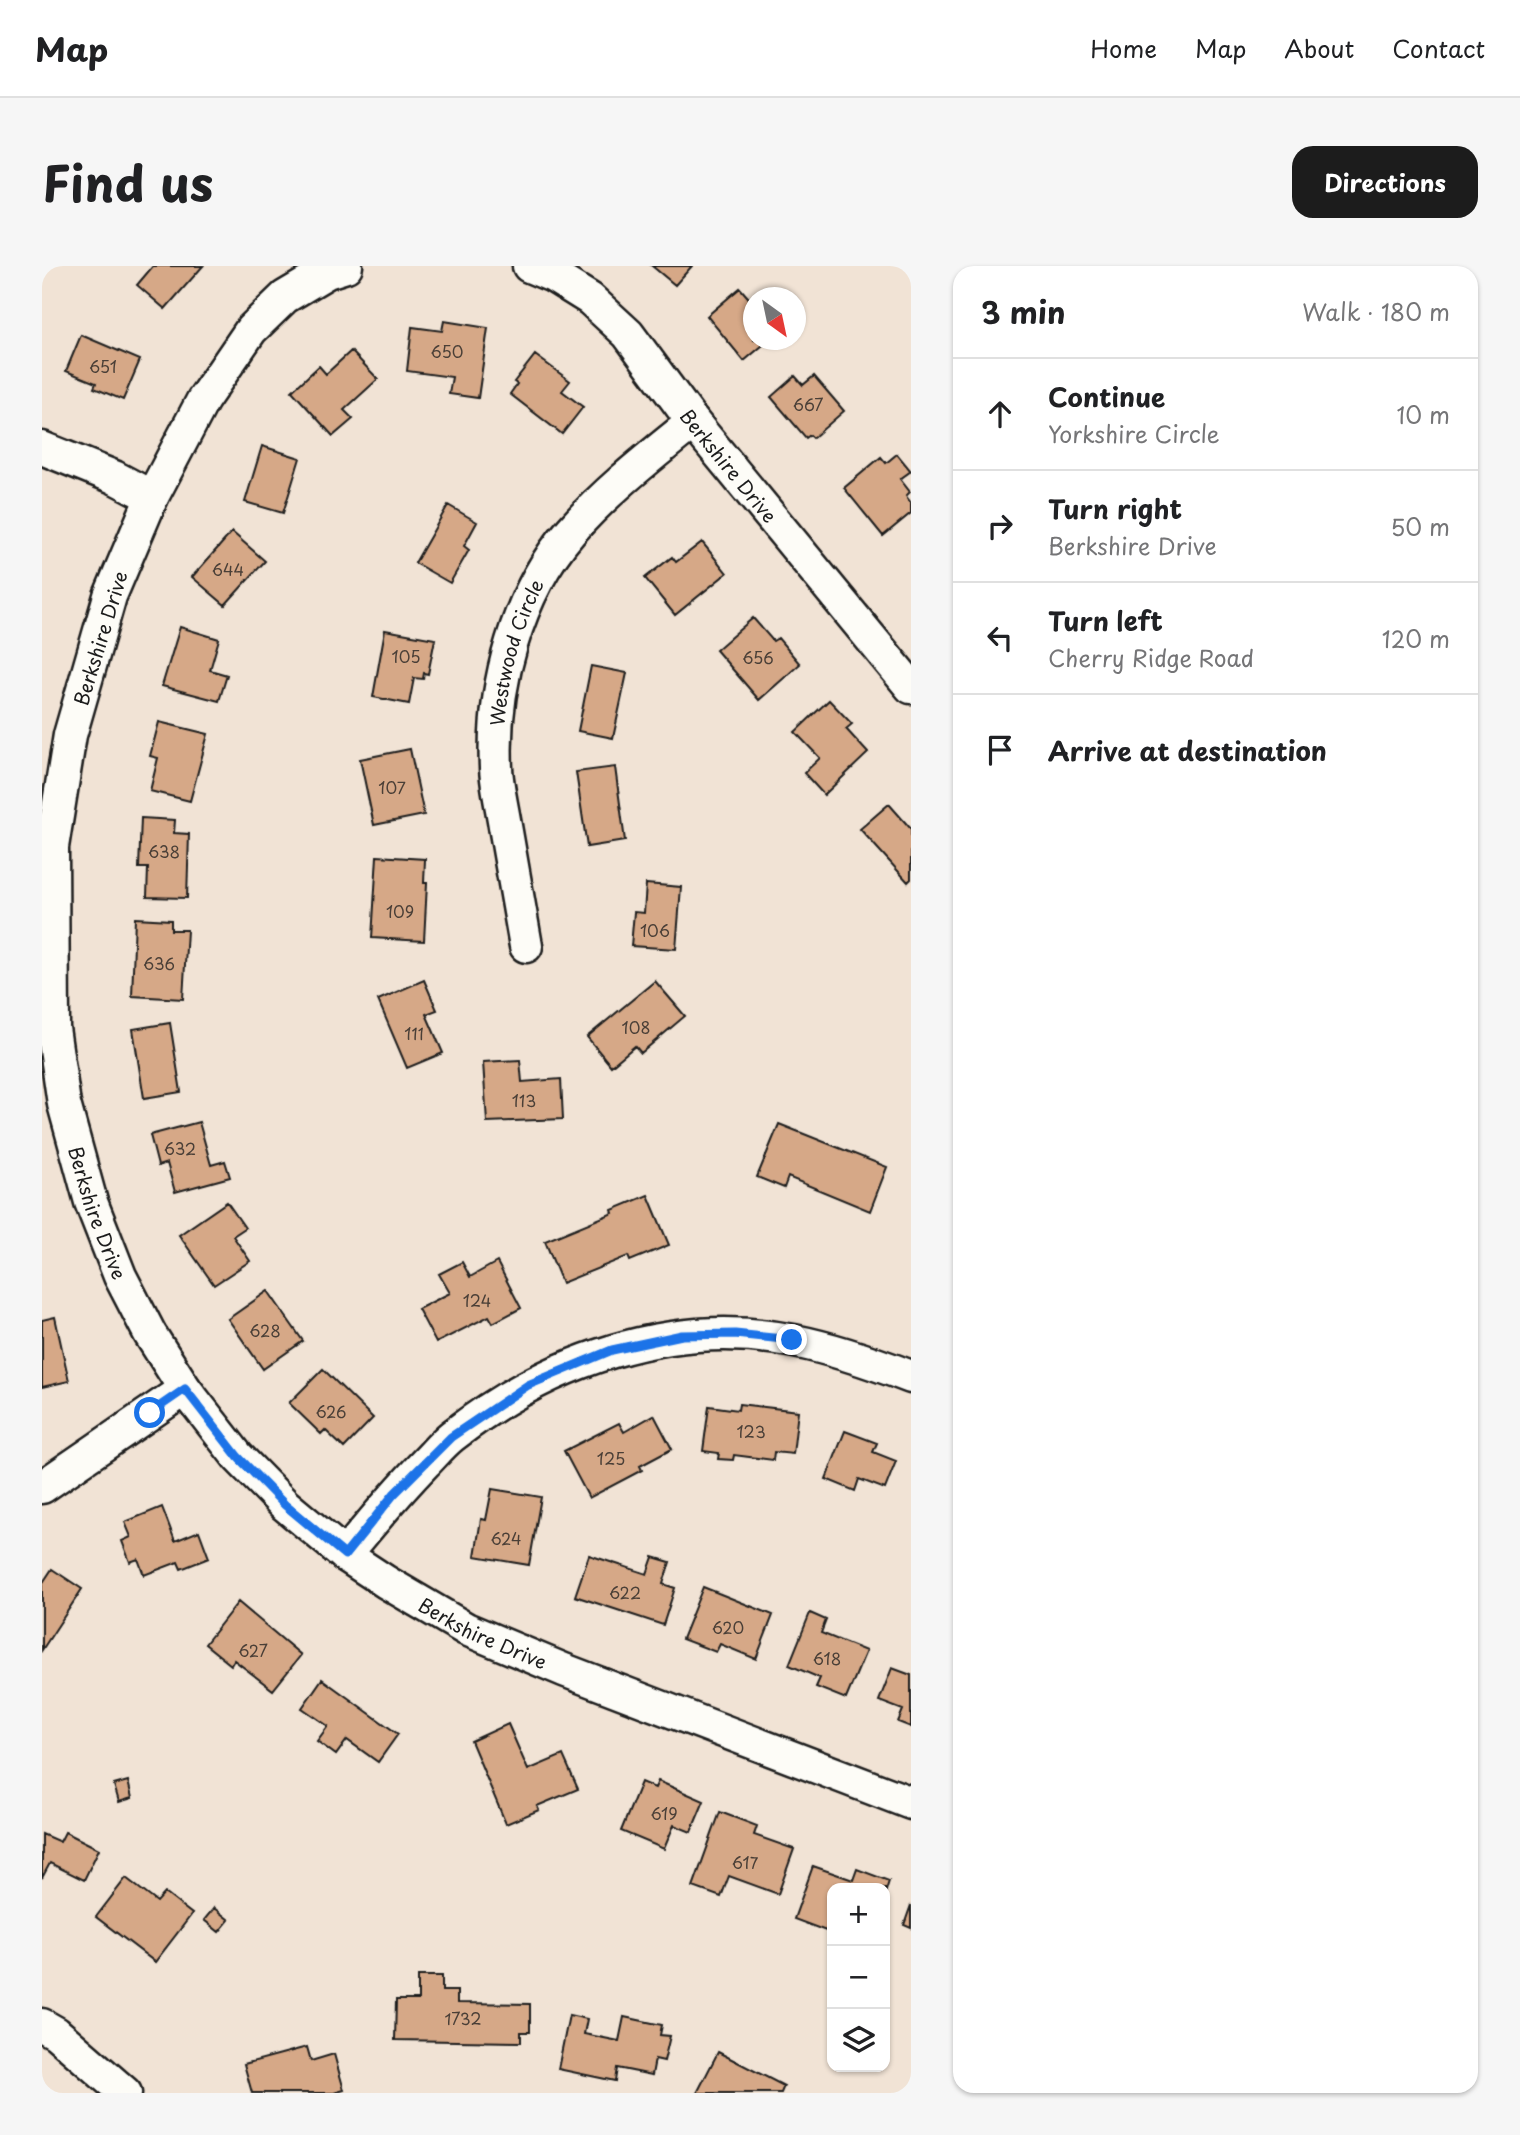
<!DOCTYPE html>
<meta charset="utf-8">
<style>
body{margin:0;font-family:"Playpen Sans",sans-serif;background:#f6f6f6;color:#202124}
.controls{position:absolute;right:21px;bottom:21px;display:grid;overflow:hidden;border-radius:14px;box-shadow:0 2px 5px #0004}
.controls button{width:63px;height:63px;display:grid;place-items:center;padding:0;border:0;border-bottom:2px solid #e0e0e0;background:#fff;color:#202124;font:35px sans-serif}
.compass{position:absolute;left:701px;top:21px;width:63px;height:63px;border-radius:50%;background:#fff;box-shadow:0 2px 5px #0004;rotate:147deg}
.stop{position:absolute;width:21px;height:21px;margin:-16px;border:5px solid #1a73e8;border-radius:50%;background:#fff}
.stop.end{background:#1a73e8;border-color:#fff;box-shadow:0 2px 7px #0008}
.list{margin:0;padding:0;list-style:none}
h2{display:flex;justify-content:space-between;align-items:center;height:91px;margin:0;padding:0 28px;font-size:30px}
h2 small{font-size:23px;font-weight:400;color:#757577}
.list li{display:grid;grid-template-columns:46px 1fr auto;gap:21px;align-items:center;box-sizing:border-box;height:112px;padding:0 28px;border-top:2px solid #e0e0e0}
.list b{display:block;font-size:26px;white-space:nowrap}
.list p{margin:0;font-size:23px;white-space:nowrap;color:#757577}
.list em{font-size:23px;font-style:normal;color:#757577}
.icon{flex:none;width:38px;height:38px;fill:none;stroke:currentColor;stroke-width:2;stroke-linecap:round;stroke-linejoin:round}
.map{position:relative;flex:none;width:869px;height:1827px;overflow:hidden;border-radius:21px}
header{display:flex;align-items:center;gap:42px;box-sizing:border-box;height:98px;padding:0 35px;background:#fff;border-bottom:2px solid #e0e0e0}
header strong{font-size:33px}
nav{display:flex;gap:38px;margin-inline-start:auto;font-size:24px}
.intro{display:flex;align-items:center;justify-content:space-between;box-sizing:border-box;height:168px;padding:0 42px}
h1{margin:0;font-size:49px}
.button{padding:18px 32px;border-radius:21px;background:#1c1c1c;color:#fff;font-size:24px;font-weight:700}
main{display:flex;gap:42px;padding:0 42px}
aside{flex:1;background:#fff;border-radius:21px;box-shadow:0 2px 5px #0004}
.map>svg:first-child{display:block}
.building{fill:#d6a887;stroke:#1c1c1c;stroke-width:2}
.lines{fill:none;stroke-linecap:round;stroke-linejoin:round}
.minor-casing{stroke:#1c1c1c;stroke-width:37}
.minor{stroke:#fdfcf7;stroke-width:32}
.route{stroke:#1a73e8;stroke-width:9}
.labels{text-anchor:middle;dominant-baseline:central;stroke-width:5;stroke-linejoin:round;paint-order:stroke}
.number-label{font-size:16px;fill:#4a3f37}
.street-label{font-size:19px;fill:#1c1c1c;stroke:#fdfcf7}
</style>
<header>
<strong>Map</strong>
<nav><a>Home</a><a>Map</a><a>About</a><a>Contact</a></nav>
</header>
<div class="intro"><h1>Find us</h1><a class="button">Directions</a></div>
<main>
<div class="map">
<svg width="869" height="1827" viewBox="0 0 869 1827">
<rect width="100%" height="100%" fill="#f1e3d5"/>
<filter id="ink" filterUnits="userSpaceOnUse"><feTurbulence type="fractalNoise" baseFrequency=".0143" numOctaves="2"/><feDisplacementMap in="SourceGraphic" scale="14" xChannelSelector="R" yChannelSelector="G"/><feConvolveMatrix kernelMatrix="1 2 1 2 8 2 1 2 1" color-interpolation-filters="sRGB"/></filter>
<g filter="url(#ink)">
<path class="building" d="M111 0H161L123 43 95 19Z
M610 0H650L633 19Z
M698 22 712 38V74H727L702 95 665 50Z
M402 55 446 62 436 132 407 128 410 111 365 105 370 61 400 65Z
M39 69 98 94 81 134 52 122 54 117 24 105Z
M309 85 336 113 302 144 311 153 291 170 250 125 277 100 284 108Z
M493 89 528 115 520 125 541 141 520 168 468 128 475 118 472 116Z
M753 110 761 119 772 110 802 145 771 172 768 169 764 172 729 131Z
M220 180 258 192 241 247 203 236Z
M855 188 869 205 858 213 868 226 864 230 869 237V247L841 270 802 222 839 191 844 197Z
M406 239 435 256 422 280 427 284 408 317 373 297Z
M190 266 223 295 183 339 150 311Z
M660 276 685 307 633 349 603 312 630 291 634 296Z
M711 352 731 375 736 372 758 398 717 434 674 384Z
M138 361 177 373 168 404 185 409 177 435 120 420Z
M343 364 393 373 386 408 382 407 381 413 372 412 367 438 331 431Z
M549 400 585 407 571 472 536 465Z
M787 434 810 458 804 463 826 487 782 529 762 507 778 492 753 466Z
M117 456 166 468 148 535 108 525 116 492 108 490Z
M368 483 382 549 332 559 318 493Z
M573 501 583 575 545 581 534 506Z
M847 538 869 563V613L866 616 818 563Z
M99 552 133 554 132 567 147 568 145 632 105 631 106 602H97Z
M335 590 383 593 382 617H385L382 675 330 672Z
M604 618 639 621 634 683 589 680 592 646 602 647Z
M93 652 129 654V664H145L141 733 90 730Z
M382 714 395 744 384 748 401 787 365 802 336 734Z
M613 715 643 750 599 787 593 780 569 800 545 771Z
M128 757 139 826 102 832 91 763Z
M478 794 480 816 519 813 521 853 445 856 441 796Z
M157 856 169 899 183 895 188 911 133 926 125 897 116 900 108 869Z
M737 858 845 901 828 945 746 911 742 922 715 911Z
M606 929 627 979 588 995 586 990 520 1017 503 975 571 947 570 944Z
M185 936 203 962 191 970 208 995 172 1019 137 969Z
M420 996 428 1011 455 996 479 1042 451 1057 447 1050 394 1077 376 1043 408 1027 397 1008Z
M226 1025 261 1075 221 1103 186 1053Z
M13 1051 27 1115 0 1121V1054Z
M281 1103 331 1152 302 1182 283 1164 279 1168 247 1137Z
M697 1138 756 1145 751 1188 732 1186 731 1194 692 1189 691 1194 676 1193 677 1187 661 1185 667 1140 696 1144Z
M612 1149 630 1183 598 1200 600 1204 547 1232 522 1185 577 1157 582 1166Z
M803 1165 835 1177 831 1186 854 1195 843 1223 817 1213 813 1225 784 1213Z
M450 1223 499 1231 487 1299 433 1290 439 1253 444 1254Z
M120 1241 133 1275 157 1265 167 1292 139 1303 136 1296 102 1309 96 1293 88 1296 80 1275 89 1271 83 1256Z
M547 1289 605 1308 611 1291 628 1296 621 1318 633 1322 621 1359 533 1330Z
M10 1303 40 1323 0 1384V1318Z
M661 1321 731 1349 714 1393 678 1378 674 1386 640 1373Z
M196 1336 259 1389 231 1424 192 1394 189 1399 163 1378Z
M768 1347 784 1354 779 1367 824 1385 804 1433 774 1421 778 1412 747 1399Z
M850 1402 869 1409V1461L856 1456 861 1444 837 1435Z
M280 1413 356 1468 336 1496 305 1474 294 1489 275 1475 286 1460 260 1442Z
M466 1458 486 1504 521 1489 536 1523 495 1540 497 1544 464 1558 429 1475Z
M86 1515 90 1532 77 1536 72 1519Z
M616 1515 662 1535 649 1566 632 1559 622 1583 579 1565 599 1516 613 1522Z
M678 1546 715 1560 712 1569 752 1583 736 1628 687 1610 679 1631 651 1621Z
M23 1566 57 1583 42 1614 8 1597 0 1612V1568L18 1576Z
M771 1600 811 1614 815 1603 847 1615 843 1628V1622H790V1657L788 1656 784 1665 752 1653Z
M84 1612 115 1636 123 1627 150 1648 113 1696 54 1651Z
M869 1639V1662L862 1659Z
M172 1642 187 1654 177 1666 162 1654Z
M376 1710H400V1725H415V1737L488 1738V1766H479V1776L353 1774 354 1734H376Z
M527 1749 545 1753 542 1768 577 1775 582 1751 620 1759 618 1769 628 1770 622 1795 613 1793 610 1809 575 1802 573 1815 516 1803Z
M265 1781 269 1795 292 1788 302 1824 292 1827H210L202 1798Z
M676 1786 742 1820 739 1827H655Z"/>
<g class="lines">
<g class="minor-casing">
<g id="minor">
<path id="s1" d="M304 0 285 6 243 31 209 64 161 134 110 231 68 330 28 469 10 581 11 762 22 838 49 936 78 1010 108 1068 143 1123 196 1191 243 1239 303 1289 344 1316 424 1363 522 1404 869 1537"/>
<path id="s2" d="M487 0 511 10 548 33 586 68 651 156 869 421"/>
<path d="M0 182 72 211 110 231"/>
<path id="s3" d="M484 680C477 640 470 600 463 560 460 541 455 521 454 502 450 421 475 327 529 265 565 224 609 190 651 156"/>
<path d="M0 1221 143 1123"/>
<path d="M303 1289C329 1257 355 1226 383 1197 392 1188 400 1178 410 1170 506 1095 630 1050 752 1075 793 1083 830 1096 869 1111"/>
<path d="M0 1759 14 1767 83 1827"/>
</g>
</g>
<use href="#minor" class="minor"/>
</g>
</g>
<g class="lines" filter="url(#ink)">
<path class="route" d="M108 1147 143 1123 196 1191 243 1239 303 1289 352 1228 409 1171 486 1119 570 1084 640 1069 693 1068 750 1074"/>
</g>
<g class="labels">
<g class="number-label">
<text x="405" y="85">650</text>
<text x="61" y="100">651</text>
<text x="766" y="138">667</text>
<text x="186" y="303">644</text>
<text x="364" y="390">105</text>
<text x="716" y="391">656</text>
<text x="350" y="521">107</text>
<text x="122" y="585">638</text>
<text x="358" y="645">109</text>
<text x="613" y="664">106</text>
<text x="117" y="697">636</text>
<text x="594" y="761">108</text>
<text x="372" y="767">111</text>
<text x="482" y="834">113</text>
<text x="138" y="882">632</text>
<text x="435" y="1034">124</text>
<text x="223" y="1064">628</text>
<text x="289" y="1145">626</text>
<text x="709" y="1165">123</text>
<text x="569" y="1192">125</text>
<text x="464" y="1272">624</text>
<text x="583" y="1326">622</text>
<text x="686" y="1361">620</text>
<text x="211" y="1384">627</text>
<text x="785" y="1392">618</text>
<text x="622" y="1547">619</text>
<text x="703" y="1596">617</text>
<text x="421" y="1752">1732</text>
</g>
<g class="street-label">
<text stroke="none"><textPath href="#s2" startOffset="287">Berkshire Drive</textPath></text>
<text transform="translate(58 372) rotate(-73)">Berkshire Drive</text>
<text stroke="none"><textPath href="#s3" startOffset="299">Westwood Circle</textPath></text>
<text stroke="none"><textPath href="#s1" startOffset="1048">Berkshire Drive</textPath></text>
<text stroke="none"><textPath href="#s1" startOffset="1636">Berkshire Drive</textPath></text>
</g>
</g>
</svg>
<div class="controls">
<button>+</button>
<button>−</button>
<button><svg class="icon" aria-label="layers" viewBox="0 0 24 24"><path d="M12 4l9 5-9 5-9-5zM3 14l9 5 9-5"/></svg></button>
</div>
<svg class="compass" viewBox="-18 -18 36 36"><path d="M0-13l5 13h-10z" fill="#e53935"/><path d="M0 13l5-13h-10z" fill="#757577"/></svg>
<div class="stop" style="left:108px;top:1147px"></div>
<div class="stop end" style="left:750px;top:1074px"></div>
</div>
<aside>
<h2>3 min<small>Walk · 180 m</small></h2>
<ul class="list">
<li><svg class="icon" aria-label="ahead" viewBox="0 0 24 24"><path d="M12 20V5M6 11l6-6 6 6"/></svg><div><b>Continue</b><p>Yorkshire Circle</p></div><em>10 m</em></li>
<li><svg class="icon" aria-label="right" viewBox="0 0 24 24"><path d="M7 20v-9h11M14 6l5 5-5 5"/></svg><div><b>Turn right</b><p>Berkshire Drive</p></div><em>50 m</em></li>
<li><svg class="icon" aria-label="left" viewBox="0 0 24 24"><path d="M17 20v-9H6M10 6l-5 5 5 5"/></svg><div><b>Turn left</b><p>Cherry Ridge Road</p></div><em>120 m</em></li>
<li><svg class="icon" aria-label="arrive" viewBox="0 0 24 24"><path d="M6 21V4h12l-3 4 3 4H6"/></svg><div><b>Arrive at destination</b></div></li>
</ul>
</aside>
</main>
